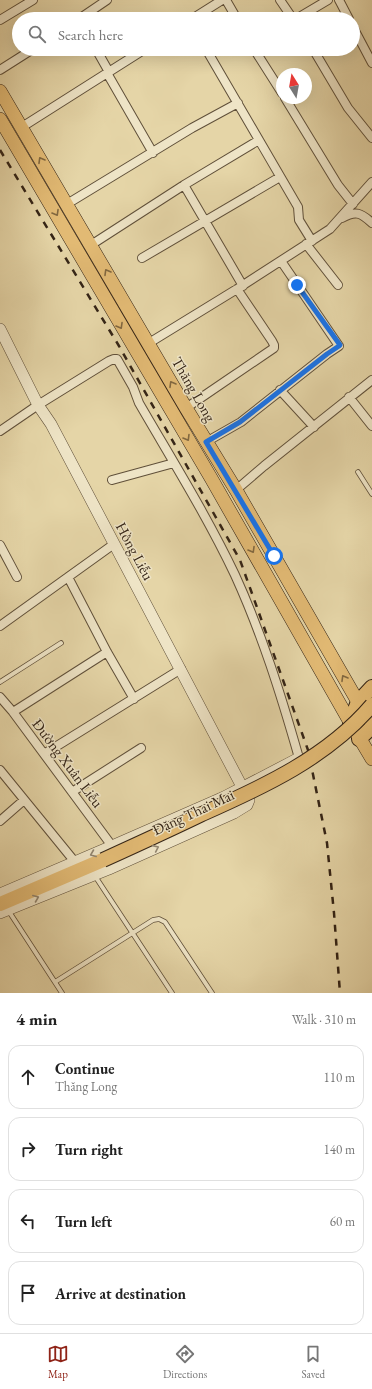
<!DOCTYPE html>
<meta charset="utf-8">
<style>
body{margin:0;font-family:"EB Garamond",serif;background:#f2f2f2;color:#222}
.compass{position:absolute;left:276px;top:68px;width:36px;height:36px;border-radius:50%;background:#fff;box-shadow:0 4px 16px #0002;rotate:349deg}
.stop{position:absolute;width:12px;height:12px;margin:-9px;border:3px solid #1a73e8;border-radius:50%;background:#fff}
.stop.end{background:#1a73e8;border-color:#fff;box-shadow:0 1px 4px #0008}
.list{margin:0;padding:0;list-style:none}
h2{display:flex;justify-content:space-between;align-items:center;height:52px;margin:0;padding:0 16px;font-size:17px}
h2 small{font-size:13px;font-weight:400;color:#767676}
.list li{display:grid;grid-template-columns:26px 1fr auto;gap:12px;align-items:center;box-sizing:border-box;height:64px;margin:0 8px 8px;padding:0 8px;border:1px solid #e0e0e0;border-radius:12px}
.list b{display:block;font-size:15px;white-space:nowrap}
.list p{margin:0;font-size:13px;white-space:nowrap;color:#767676}
.list em{font-size:13px;font-style:normal;color:#767676}
.icon{flex:none;width:22px;height:22px;fill:none;stroke:currentColor;stroke-width:2;stroke-linecap:round;stroke-linejoin:round}
.map{position:relative;flex:none;width:372px;height:993px;overflow:hidden}
.search{position:absolute;background:#fff;box-shadow:0 4px 16px #0002;left:12px;right:12px;top:12px;height:44px;display:flex;align-items:center;gap:10px;box-sizing:border-box;padding:0 14px;border-radius:22px;color:#767676;font-size:15px}
.sheet{height:340px;background:#fff}
nav{display:flex;justify-content:space-around;align-items:center;box-sizing:border-box;height:56px;border-top:1px solid #e0e0e0;background:#fff;font-size:11px;color:#767676}
nav a{display:grid;justify-items:center;gap:2px}
nav .on{color:#8f2418}
.map>svg:first-child{display:block}
.lines{fill:none;stroke-linecap:round;stroke-linejoin:round}
.service-casing{stroke:#60503a;stroke-width:5.5}
.minor-casing{stroke:#60503a;stroke-width:10}
.tertiary-casing{stroke:#60503a;stroke-width:12}
.primary-casing{stroke:#342416;stroke-width:14}
.trunk-casing{stroke:#342416;stroke-width:16}
.service{stroke:#eee4c6;stroke-width:4}
.minor{stroke:#eee4c6;stroke-width:8}
.tertiary{stroke:#eee4c6;stroke-width:11}
.primary{stroke:#e2ba74;stroke-width:13}
.trunk{stroke:#e2ba74;stroke-width:14}
.rail{stroke:#342416;stroke-width:2.5;stroke-dasharray:7 7;stroke-linecap:butt}
.trunk-bridge-casing{stroke:#342416;stroke-width:16;stroke-linecap:butt}
.trunk-bridge{stroke:#e2ba74;stroke-width:14}
.oneway{stroke:#826840}
.oneway2{stroke:#91846e}
.route{stroke:#1a73e8;stroke-width:5}
.labels{text-anchor:middle;dominant-baseline:central;stroke-width:3;stroke-linejoin:round;paint-order:stroke}
.street-label{font-size:15px;fill:#342416;stroke:#eee4c6}
</style>
<div class="map">
<svg width="372" height="993" viewBox="0 0 372 993">
<rect width="100%" height="100%" fill="#e5d5a7"/>
<filter id="stains"><feTurbulence type="fractalNoise" baseFrequency=".005" numOctaves="4"/><feColorMatrix values="0 0 0 0 .2 0 0 0 0 .09 0 0 0 0 .02 0 0 0 .5 -.17"/></filter>
<radialGradient id="worn" r=".72"><stop offset=".6" stop-color="#630" stop-opacity="0"/><stop offset="1" stop-color="#630" stop-opacity=".3"/></radialGradient>
<g class="lines">
<g class="service-casing">
<path id="service" d="M358 472 372 494
M0 682 61 643
M95 876 172 993
M8 910 62 993
M55 982 153 920 159 919 165 922 212 993"/>
</g>
<g class="minor-casing">
<path id="minor" d="M226 0 237 19
M280 0 293 19
M339 0 349 19
M79 19 107 0
M192 19 222 0
M296 19 328 0
M0 20 33 0
M353 27 372 63
M96 49 109 72
M206 49 298 207 299 220 312 241
M254 49 282 93
M313 49 348 108 372 138
M0 70 33 49
M107 73 153 153
M285 98 338 185 353 204
M22 127 145 49
M184 185 243 286
M67 204 192 128 238 103
M342 218C356 210 361 213 372 223
M306 244 338 285
M91 245 184 185 259 140
M142 258 280 177
M149 343 237 289 330 229 372 182
M280 390 314 427
M349 397 372 426
M186 408 274 348V345L272 341 237 289
M0 431 38 405 109 361 114 359H117L133 387 139 403C172 460 207 516 235 575 262 634 281 695 299 758
M206 442 241 422 327 354 339 346 281 261
M112 480 174 463
M236 490 264 466 372 380
M0 545 17 577
M68 577 107 652 134 699
M0 626 114 544
M0 697 13 712 112 846
M13 712 107 652
M44 754 181 669
M0 770 75 862
M72 792 141 748
M0 821 24 800"/>
</g>
<g class="tertiary-casing">
<path id="tertiary" d="M0 329 38 405 51 424 249 800 247 805 234 813 109 869 0 913
M0 894 112 846 224 797 299 758"/>
</g>
<g class="primary-casing">
<path id="primary" d="M0 91 186 408 236 490 358 702 372 723
M0 119 211 478 350 722 372 759"/>
</g>
<g class="trunk-casing">
<path id="trunk" d="M350 722 358 702 372 687
M359 739 372 727
M0 904 103 860"/>
</g>
<use href="#service" class="service"/>
<use href="#minor" class="minor"/>
<use href="#tertiary" class="tertiary"/>
<use href="#primary" class="primary"/>
<use href="#trunk" class="trunk"/>
<path class="rail" d="M0 150 119 346 240 560 308 750 327 843 334 913 340 993"/>
<g class="trunk-bridge-casing">
<path id="trunk-bridge" d="M103 860C136 845 169 830 202 814 263 787 328 757 372 705"/>
</g>
<use href="#trunk-bridge" class="trunk-bridge"/>
</g>
<defs><path id="oneway-chevron" d="M-2-3.5L2.5 0L-2 3.5" fill="none" stroke-width="1.6" stroke-linecap="round" stroke-linejoin="round"/></defs>
<g class="oneway">
<use href="#oneway-chevron" transform="translate(41 160) rotate(-120)"/>
<use href="#oneway-chevron" transform="translate(56 213) rotate(60)"/>
<use href="#oneway-chevron" transform="translate(107 272) rotate(-120)"/>
<use href="#oneway-chevron" transform="translate(120 326) rotate(60)"/>
<use href="#oneway-chevron" transform="translate(172 384) rotate(-120)"/>
<use href="#oneway-chevron" transform="translate(187 438) rotate(59)"/>
<use href="#oneway-chevron" transform="translate(252 550) rotate(60)"/>
<use href="#oneway-chevron" transform="translate(344 678) rotate(-120)"/>
</g>
<g class="oneway2">
<use href="#oneway-chevron" transform="translate(156 848) rotate(-24)"/>
<use href="#oneway-chevron" transform="translate(93 854) rotate(158)"/>
<use href="#oneway-chevron" transform="translate(36 898) rotate(-22)"/>
</g>
<g class="lines">
<path class="route" d="M274 556 206 442 240 422 327 354 339 346 340 345 297 285"/>
</g>
<g class="labels">
<g class="street-label">
<text transform="translate(194 389) rotate(60)">Thăng Long</text>
<text transform="translate(135 551) rotate(62)">Hồng Liễu</text>
<text transform="translate(68 763) rotate(53)">Đường Xuân Liễu</text>
<text transform="translate(193 812) rotate(-25)">Đặng Thai Mai</text>
</g>
</g>
<rect width="100%" height="100%" filter="url(#stains)"/>
<rect width="100%" height="100%" fill="url(#worn)"/>
</svg>
<svg class="compass" viewBox="-18 -18 36 36"><path d="M0-13l5 13h-10z" fill="#e53935"/><path d="M0 13l5-13h-10z" fill="#767676"/></svg>
<div class="stop" style="left:274px;top:556px"></div>
<div class="stop end" style="left:297px;top:285px"></div>
<div class="search"><svg class="icon" aria-label="search" viewBox="0 0 24 24"><circle cx="10" cy="10" r="6"/><path d="M15 15l6 6"/></svg>Search here</div>
</div>
<section class="sheet">
<h2>4 min<small>Walk · 310 m</small></h2>
<ul class="list">
<li><svg class="icon" aria-label="ahead" viewBox="0 0 24 24"><path d="M12 20V5M6 11l6-6 6 6"/></svg><div><b>Continue</b><p>Thăng Long</p></div><em>110 m</em></li>
<li><svg class="icon" aria-label="right" viewBox="0 0 24 24"><path d="M7 20v-9h11M14 6l5 5-5 5"/></svg><div><b>Turn right</b></div><em>140 m</em></li>
<li><svg class="icon" aria-label="left" viewBox="0 0 24 24"><path d="M17 20v-9H6M10 6l-5 5 5 5"/></svg><div><b>Turn left</b></div><em>60 m</em></li>
<li><svg class="icon" aria-label="arrive" viewBox="0 0 24 24"><path d="M6 21V4h12l-3 4 3 4H6"/></svg><div><b>Arrive at destination</b></div></li>
</ul>
</section>
<nav>
<a class="on"><svg class="icon" aria-label="map" viewBox="0 0 24 24"><path d="M3 6l6-2 6 2 6-2v14l-6 2-6-2-6 2zM9 4v14M15 6v14"/></svg>Map</a>
<a><svg class="icon" aria-label="directions" viewBox="0 0 24 24"><path d="M12 3l9 9-9 9-9-9zM9 14v-3h6M13 9l2 2-2 2"/></svg>Directions</a>
<a><svg class="icon" aria-label="saved" viewBox="0 0 24 24"><path d="M7 4h10v16l-5-4-5 4z"/></svg>Saved</a>
</nav>
